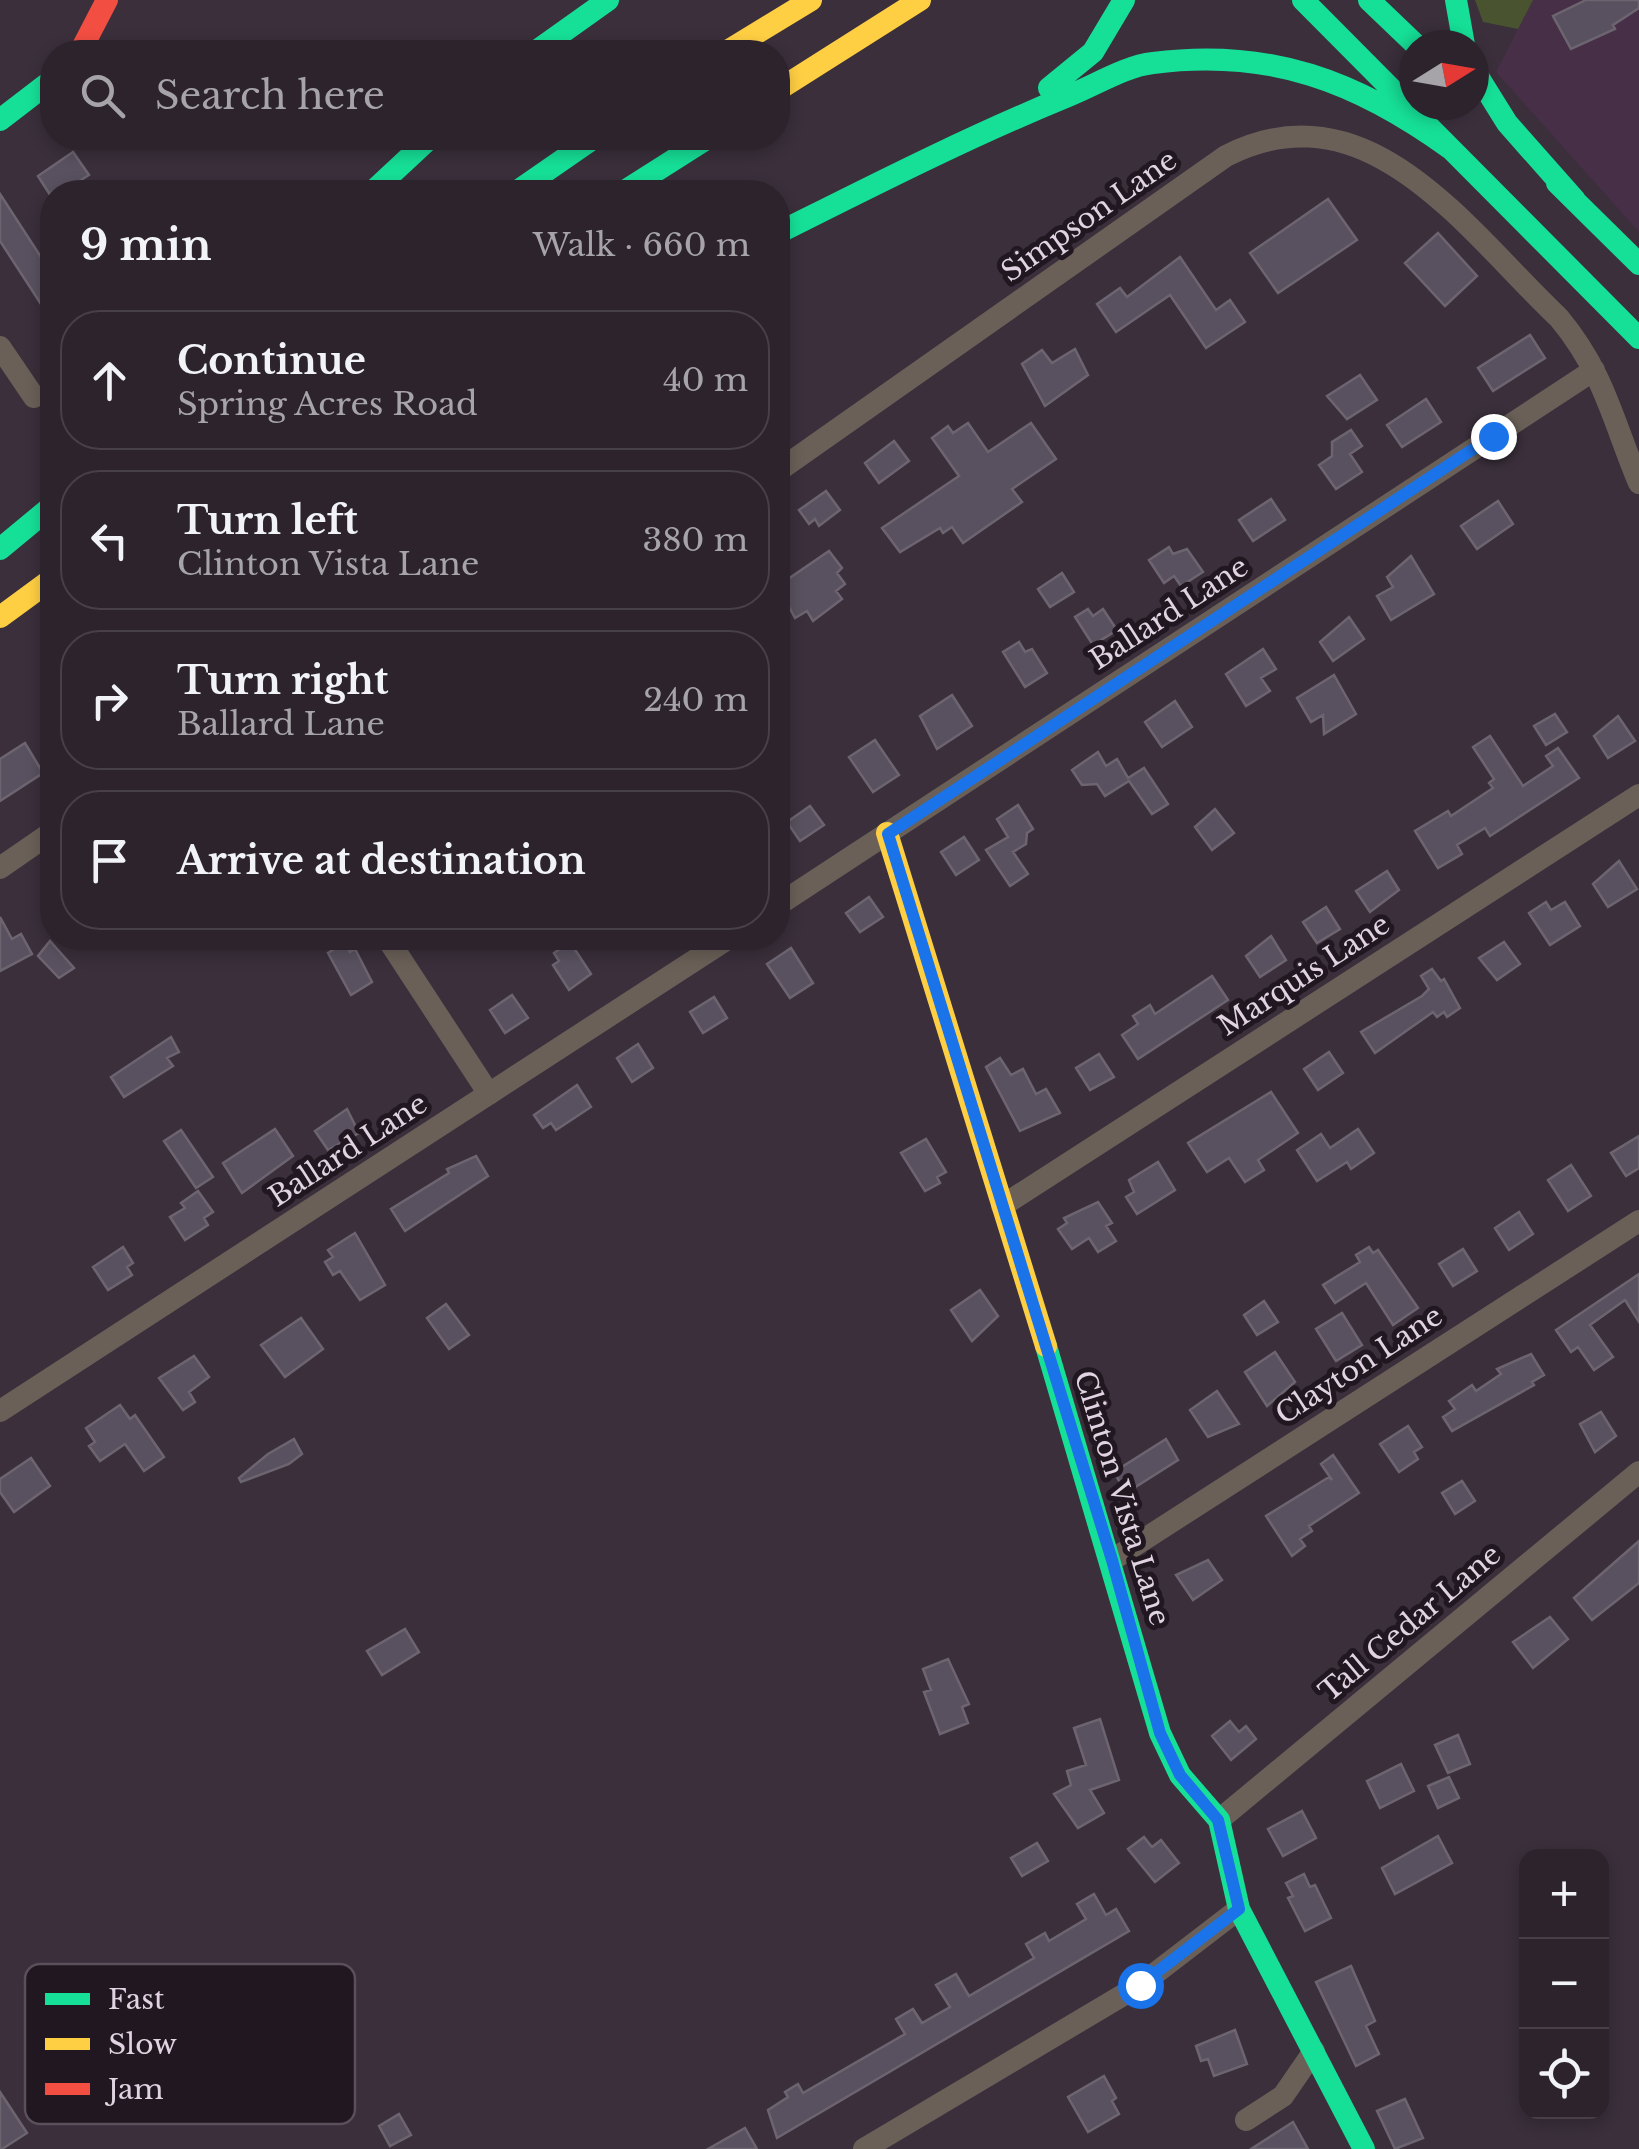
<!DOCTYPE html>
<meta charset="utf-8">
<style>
body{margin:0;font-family:"Libre Baskerville",serif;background:#342b34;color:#f1f3f6}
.controls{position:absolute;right:30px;bottom:30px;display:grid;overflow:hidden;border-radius:20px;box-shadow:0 5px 15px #0003}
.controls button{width:90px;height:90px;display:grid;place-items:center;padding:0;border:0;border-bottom:2px solid #484048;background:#2c232c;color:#f1f3f6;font:50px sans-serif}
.compass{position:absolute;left:1399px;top:30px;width:90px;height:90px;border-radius:50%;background:#2c232c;box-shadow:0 5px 15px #0003;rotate:79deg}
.stop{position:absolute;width:30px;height:30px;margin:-22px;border:8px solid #1a73e8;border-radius:50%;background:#fff}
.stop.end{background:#1a73e8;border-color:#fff;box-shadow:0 2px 10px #0008}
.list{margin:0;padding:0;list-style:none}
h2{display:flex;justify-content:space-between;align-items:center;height:130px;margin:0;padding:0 40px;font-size:42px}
h2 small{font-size:32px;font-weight:400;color:#a6a4a9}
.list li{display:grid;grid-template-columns:65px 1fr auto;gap:30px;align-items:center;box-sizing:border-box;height:140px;margin:0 20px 20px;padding:0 20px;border:2px solid #484048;border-radius:40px}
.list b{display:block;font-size:38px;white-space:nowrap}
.list p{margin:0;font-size:32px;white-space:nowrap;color:#a6a4a9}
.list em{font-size:32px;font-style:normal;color:#a6a4a9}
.icon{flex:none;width:55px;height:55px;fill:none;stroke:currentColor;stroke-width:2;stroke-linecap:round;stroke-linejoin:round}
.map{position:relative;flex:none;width:1639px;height:2149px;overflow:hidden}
.search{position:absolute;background:#2c232c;box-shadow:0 5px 15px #0003;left:40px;top:40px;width:750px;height:110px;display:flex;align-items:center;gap:25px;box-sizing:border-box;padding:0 35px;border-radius:40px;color:#a6a4a9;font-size:38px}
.panel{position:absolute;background:#2c232c;box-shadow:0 5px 15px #0003;left:40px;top:180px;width:750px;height:770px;border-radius:40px}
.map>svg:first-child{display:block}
.built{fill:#472f48}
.green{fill:#495330}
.building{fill:#59515f;stroke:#6c6570;stroke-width:2.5}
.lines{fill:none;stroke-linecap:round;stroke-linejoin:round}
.street{stroke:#6a6058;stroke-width:22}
.fast{stroke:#16e098;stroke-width:22}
.slow{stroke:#ffcf43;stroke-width:22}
.jam{stroke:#f24e42;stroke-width:22}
.route{stroke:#1a73e8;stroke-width:12}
.labels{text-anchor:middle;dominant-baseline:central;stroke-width:10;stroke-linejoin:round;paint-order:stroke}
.street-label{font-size:28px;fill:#e1d3e1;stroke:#201721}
.key{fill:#201721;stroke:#5a4f5b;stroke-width:2.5}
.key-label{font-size:28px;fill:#e1d3e1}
</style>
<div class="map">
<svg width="1639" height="2149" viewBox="0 0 1639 2149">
<rect width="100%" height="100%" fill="#3a2f3b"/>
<path class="built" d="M1533 0H1639V232L1496 72Z"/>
<path class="green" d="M1475 0H1533L1518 29 1483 22Z"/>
<path class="building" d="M1586 0H1639V8L1613 25 1615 29 1571 49 1553 16Z
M73 152 89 175 62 192H52V198L38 176Z
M0 194 52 274V321L0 241Z
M1328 199 1357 240 1278 293 1250 253Z
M1438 233 1477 276 1445 306 1405 263Z
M1180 257 1216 310 1230 300 1245 322 1206 348 1170 295 1116 332 1097 304 1120 288 1127 297Z
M1530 335 1545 358 1493 391 1478 368Z
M1075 349 1088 375 1045 406 1022 364 1042 350 1052 363Z
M1360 375 1377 400 1347 419 1327 396Z
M1426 399 1441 422 1402 447 1387 425Z
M968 423 988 452 1031 423 1056 459 1012 489 1022 502 963 543 952 527 943 533 940 528 900 552 882 528 959 476 932 438 948 426 953 433Z
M1351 430 1362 446 1350 454 1362 472 1336 489 1319 465 1332 456V442Z
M894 441 909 461 879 483 865 463Z
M826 491 840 510 819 526 815 519 809 524 799 510Z
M1271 499 1285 520 1253 541 1239 520Z
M1498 501 1513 524 1477 549 1461 526Z
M1169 547 1173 554 1187 549 1203 572 1181 586 1174 576 1164 583 1149 560Z
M829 551 842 568 837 573 845 584 836 591 842 599 813 621 807 611 795 618 778 586Z
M1411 556 1434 594 1391 620 1377 596 1393 587 1387 577Z
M1062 573 1074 592 1050 607 1038 589Z
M1088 609 1093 616 1103 609 1117 630 1093 645 1075 617Z
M1349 617 1364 639 1333 661 1320 642Z
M1019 642 1025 652 1032 649 1047 673 1025 687 1003 652Z
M1263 649 1276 669 1261 678 1270 691 1246 706 1226 674Z
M1334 675 1356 714 1324 734 1323 715 1311 722 1297 698Z
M952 695 972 726 937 749 920 716Z
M1175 701 1192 727 1162 747 1145 722Z
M1555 714 1567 732 1546 745 1534 726Z
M1618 716 1635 741 1608 758 1594 736Z
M1490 736 1523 786 1553 766 1546 756 1558 748 1579 778 1490 836 1485 828 1457 845 1462 854 1438 868 1415 831 1448 811 1451 816 1493 788 1489 783 1494 779 1473 747Z
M875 740 899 775 873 792 849 757Z
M25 743 43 773 0 801V759Z
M1098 752 1106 766 1117 759 1128 778 1144 768 1168 804 1152 814 1129 781 1105 796 1097 784 1082 785 1072 770Z
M1018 805 1033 829 1027 833 1026 844 1013 852 1028 874 1010 886 986 850 1008 837 997 819Z
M810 806 824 825 800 841 787 822Z
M1215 809 1234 833 1212 850 1195 827Z
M964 837 979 860 956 875 941 852Z
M1619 861 1637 889 1608 907 1593 884Z
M1387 871 1399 890 1370 912 1356 891Z
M869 897 883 917 860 932 846 913Z
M1546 902 1551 910 1565 902 1580 926 1550 945 1529 913Z
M1326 907 1340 929 1317 943 1303 922Z
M0 917 12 939 21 934 32 954 0 971Z
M1271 936 1286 960 1260 977 1246 956Z
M50 941 74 968 59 978 38 956Z
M570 942 591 974 569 990 553 965 559 961 554 953Z
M1504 942 1520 964 1497 980 1479 958Z
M344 943 350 952 355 949 372 982 351 995 328 953Z
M791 948 813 983 790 998 767 964Z
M1432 969 1441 981 1444 979 1460 1008 1447 1017 1444 1012 1437 1017 1433 1012 1375 1053 1361 1032 1422 996 1429 989 1421 976Z
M1212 976 1228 1000 1138 1059 1122 1035 1138 1024 1133 1016 1150 1005 1155 1014Z
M512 995 528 1018 505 1033 490 1010Z
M714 997 727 1018 703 1033 690 1012Z
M171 1037 179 1052 167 1058 173 1066 124 1097 111 1077Z
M638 1044 653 1068 632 1082 617 1058Z
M1329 1052 1343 1073 1318 1090 1304 1069Z
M1099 1054 1114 1077 1090 1090 1076 1068Z
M1000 1058 1011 1075 1023 1069 1036 1094 1046 1089 1060 1113 1020 1131 986 1067Z
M577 1085 591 1107 556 1130 551 1123 543 1128 534 1115Z
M1271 1092 1298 1133 1258 1160 1264 1170 1245 1182 1229 1158 1207 1172 1188 1143Z
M347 1109 359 1133 328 1150 315 1131Z
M275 1129 293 1156 242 1193 223 1163Z
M1358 1129 1374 1153 1351 1169 1347 1162 1317 1181 1297 1150 1321 1134 1330 1148Z
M181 1130 213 1177 196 1188 164 1141Z
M1639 1136V1168L1626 1176 1611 1153Z
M926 1139 946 1172 937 1177 940 1183 925 1191 901 1153Z
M476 1156 488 1176 405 1231 391 1209 449 1173 447 1169Z
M1158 1162 1175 1190 1137 1214 1126 1197 1134 1192 1129 1180Z
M1571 1165 1591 1196 1568 1211 1548 1180Z
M198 1191 213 1212 204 1218 208 1225 185 1240 170 1217 185 1208 181 1203Z
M1098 1202 1112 1223 1106 1226 1116 1241 1098 1252 1089 1238 1072 1249 1058 1229 1067 1223 1064 1218Z
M1519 1212 1533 1234 1509 1250 1495 1228Z
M355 1233 385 1285 360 1300 340 1271 333 1275 325 1262 333 1257 328 1250Z
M123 1247 133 1263 127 1267 132 1275 108 1290 93 1267Z
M1369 1247 1373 1253 1378 1250 1418 1308 1393 1325 1366 1283 1335 1303 1323 1285 1360 1262 1356 1255Z
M1463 1249 1477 1271 1453 1286 1439 1264Z
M1639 1274V1322L1625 1300 1590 1325 1613 1357 1594 1370 1578 1347 1571 1352 1556 1330Z
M980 1290 998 1316 972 1341 951 1310Z
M1264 1301 1278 1322 1257 1335 1244 1315Z
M446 1304 469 1335 449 1349 427 1318Z
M1342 1313 1362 1345 1336 1361 1316 1329Z
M301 1318 323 1349 285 1377 261 1345Z
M1275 1352 1295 1382 1267 1406 1245 1372Z
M1531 1354 1544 1375 1532 1382 1534 1385 1452 1431 1443 1417 1455 1409 1449 1401 1472 1385 1476 1391 1501 1374 1497 1369Z
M194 1356 209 1377 189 1392 195 1402 183 1410 159 1378Z
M1217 1391 1239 1424 1208 1437 1190 1410Z
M120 1405 130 1419 135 1415 164 1457 144 1471 125 1444 100 1461 89 1446 95 1442 86 1428Z
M1601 1412 1616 1436 1595 1452 1580 1424Z
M1408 1426 1422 1447 1414 1452 1418 1459 1399 1472 1380 1444Z
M294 1439 302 1454 289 1464 241 1482 239 1478 268 1454Z
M1166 1439 1178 1460 1126 1493 1114 1472Z
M1333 1455 1359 1493 1309 1526 1312 1531 1300 1539 1305 1546 1292 1556 1266 1516 1329 1477 1332 1480 1321 1464Z
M31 1458 50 1486 14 1512 0 1492V1479Z
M1462 1481 1475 1501 1455 1514 1442 1493Z
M1639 1541V1583L1592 1620 1574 1598Z
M1208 1560 1222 1580 1193 1600 1176 1575Z
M1550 1617 1568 1639 1533 1668 1513 1642Z
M405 1629 419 1652 382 1675 367 1651Z
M948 1659 969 1704 962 1707 968 1723 940 1734 924 1692 931 1690 923 1669Z
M1100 1719 1119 1780 1090 1790 1104 1813 1078 1828 1054 1794 1071 1785 1067 1771 1086 1765 1074 1728Z
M1230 1721 1239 1732 1246 1726 1256 1739 1231 1760 1212 1736Z
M1458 1735 1470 1764 1448 1773 1435 1745Z
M1401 1764 1414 1791 1380 1808 1367 1781Z
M1449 1777 1459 1798 1438 1808 1428 1786Z
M1302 1811 1316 1838 1283 1856 1268 1829Z
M1438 1836 1452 1863 1395 1894 1382 1868Z
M1144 1837 1152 1847 1161 1840 1179 1863 1155 1882 1128 1849Z
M1037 1843 1048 1861 1022 1876 1011 1858Z
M1304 1874 1310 1887 1315 1885 1331 1918 1305 1931 1288 1898 1293 1896 1286 1883Z
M1094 1894 1106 1915 1116 1909 1129 1931 777 2138 768 2110 788 2097 785 2092 798 2084 803 2093 905 2034 896 2019 913 2009 922 2023 950 2007 936 1985 956 1974 969 1996 1034 1958 1026 1944 1045 1933 1049 1941 1086 1919 1077 1904Z
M1351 1966 1375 2021 1366 2026 1379 2054 1356 2066 1316 1982Z
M1235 2030 1247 2064 1214 2076 1208 2059 1201 2061 1196 2046Z
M1104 2076 1116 2098 1112 2101 1119 2114 1088 2132 1068 2097Z
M0 2092 27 2133 2 2149H0Z
M1405 2099 1423 2138 1395 2149 1377 2111Z
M399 2114 411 2135 390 2146 379 2126Z
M1293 2122 1308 2149H1251Z
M745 2128 757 2149H708Z"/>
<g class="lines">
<path class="street" d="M0 347 34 397
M778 471 1226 156C1368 83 1467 231 1559 318 1604 372 1613 421 1639 483
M0 868 52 832
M778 905 1594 370
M387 938 489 1094
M1002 1206 1639 795
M0 1411 729 938
M1112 1560 1639 1221
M1219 1820 1639 1472
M1246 2120 1283 2096 1314 2051
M864 2149 1140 1985 1239 1909"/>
<path class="fast" d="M1303 0 1639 338
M1369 0 1416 45
M1456 0 1464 45
M535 52 608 0
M1474 70 1507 123 1575 200
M1049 88 1093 52 1124 0
M0 120 52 80
M1557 183 1639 264
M372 192 430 138
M516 192 594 138
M623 192 708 138
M778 233C874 185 968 137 1068 96 1094 86 1125 66 1153 63 1270 48 1357 81 1451 149
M0 549 52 506
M1046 1346 1160 1733 1180 1775 1219 1820 1239 1909 1364 2149"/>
<path class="slow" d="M726 52 811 0
M778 90 920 0
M0 617 52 579
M887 833 1046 1346"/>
<path class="jam" d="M80 52 107 0"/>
</g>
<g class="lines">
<path class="route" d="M1140 1985 1239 1909 1218 1820 1180 1775 1160 1733 1112 1560 888 834 1493 436"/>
</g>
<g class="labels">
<g class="street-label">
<text transform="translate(1089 216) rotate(-35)">Simpson Lane</text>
<text transform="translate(1169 613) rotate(-33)">Ballard Lane</text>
<text transform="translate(1304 975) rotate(-33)">Marquis Lane</text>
<text transform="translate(348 1150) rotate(-33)">Ballard Lane</text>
<text transform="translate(1359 1365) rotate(-33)">Clayton Lane</text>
<text transform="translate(1122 1498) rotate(73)">Clinton Vista Lane</text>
<text transform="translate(1410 1623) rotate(-40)">Tall Cedar Lane</text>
</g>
</g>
<rect x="25" y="1964" width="330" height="160" rx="15" class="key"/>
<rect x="45" y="1993" width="45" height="12" fill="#16e098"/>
<rect x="45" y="2038" width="45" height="12" fill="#ffcf43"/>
<rect x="45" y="2083" width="45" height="12" fill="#f24e42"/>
<g class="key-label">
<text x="108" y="2009">Fast</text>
<text x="108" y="2054">Slow</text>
<text x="108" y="2099">Jam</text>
</g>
</svg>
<div class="controls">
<button>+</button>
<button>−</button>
<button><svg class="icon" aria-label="locate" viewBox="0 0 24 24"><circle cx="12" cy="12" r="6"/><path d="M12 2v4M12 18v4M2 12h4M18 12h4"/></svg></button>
</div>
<svg class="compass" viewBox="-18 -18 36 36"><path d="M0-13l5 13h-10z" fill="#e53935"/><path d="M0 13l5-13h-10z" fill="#a6a4a9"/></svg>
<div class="stop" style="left:1140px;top:1985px"></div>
<div class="stop end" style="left:1493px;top:436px"></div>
<div class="search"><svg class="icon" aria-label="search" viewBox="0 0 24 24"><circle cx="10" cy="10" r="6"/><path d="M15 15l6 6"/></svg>Search here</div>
<section class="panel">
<h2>9 min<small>Walk · 660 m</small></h2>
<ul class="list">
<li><svg class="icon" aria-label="ahead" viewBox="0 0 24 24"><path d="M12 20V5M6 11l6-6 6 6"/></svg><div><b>Continue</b><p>Spring Acres Road</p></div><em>40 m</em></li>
<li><svg class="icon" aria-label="left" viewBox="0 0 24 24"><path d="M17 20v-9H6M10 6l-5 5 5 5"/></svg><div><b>Turn left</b><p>Clinton Vista Lane</p></div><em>380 m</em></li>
<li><svg class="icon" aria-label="right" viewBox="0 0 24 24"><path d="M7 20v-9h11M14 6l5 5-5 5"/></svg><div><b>Turn right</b><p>Ballard Lane</p></div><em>240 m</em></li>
<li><svg class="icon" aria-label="arrive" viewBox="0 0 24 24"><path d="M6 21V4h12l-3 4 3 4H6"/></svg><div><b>Arrive at destination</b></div></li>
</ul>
</section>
</div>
